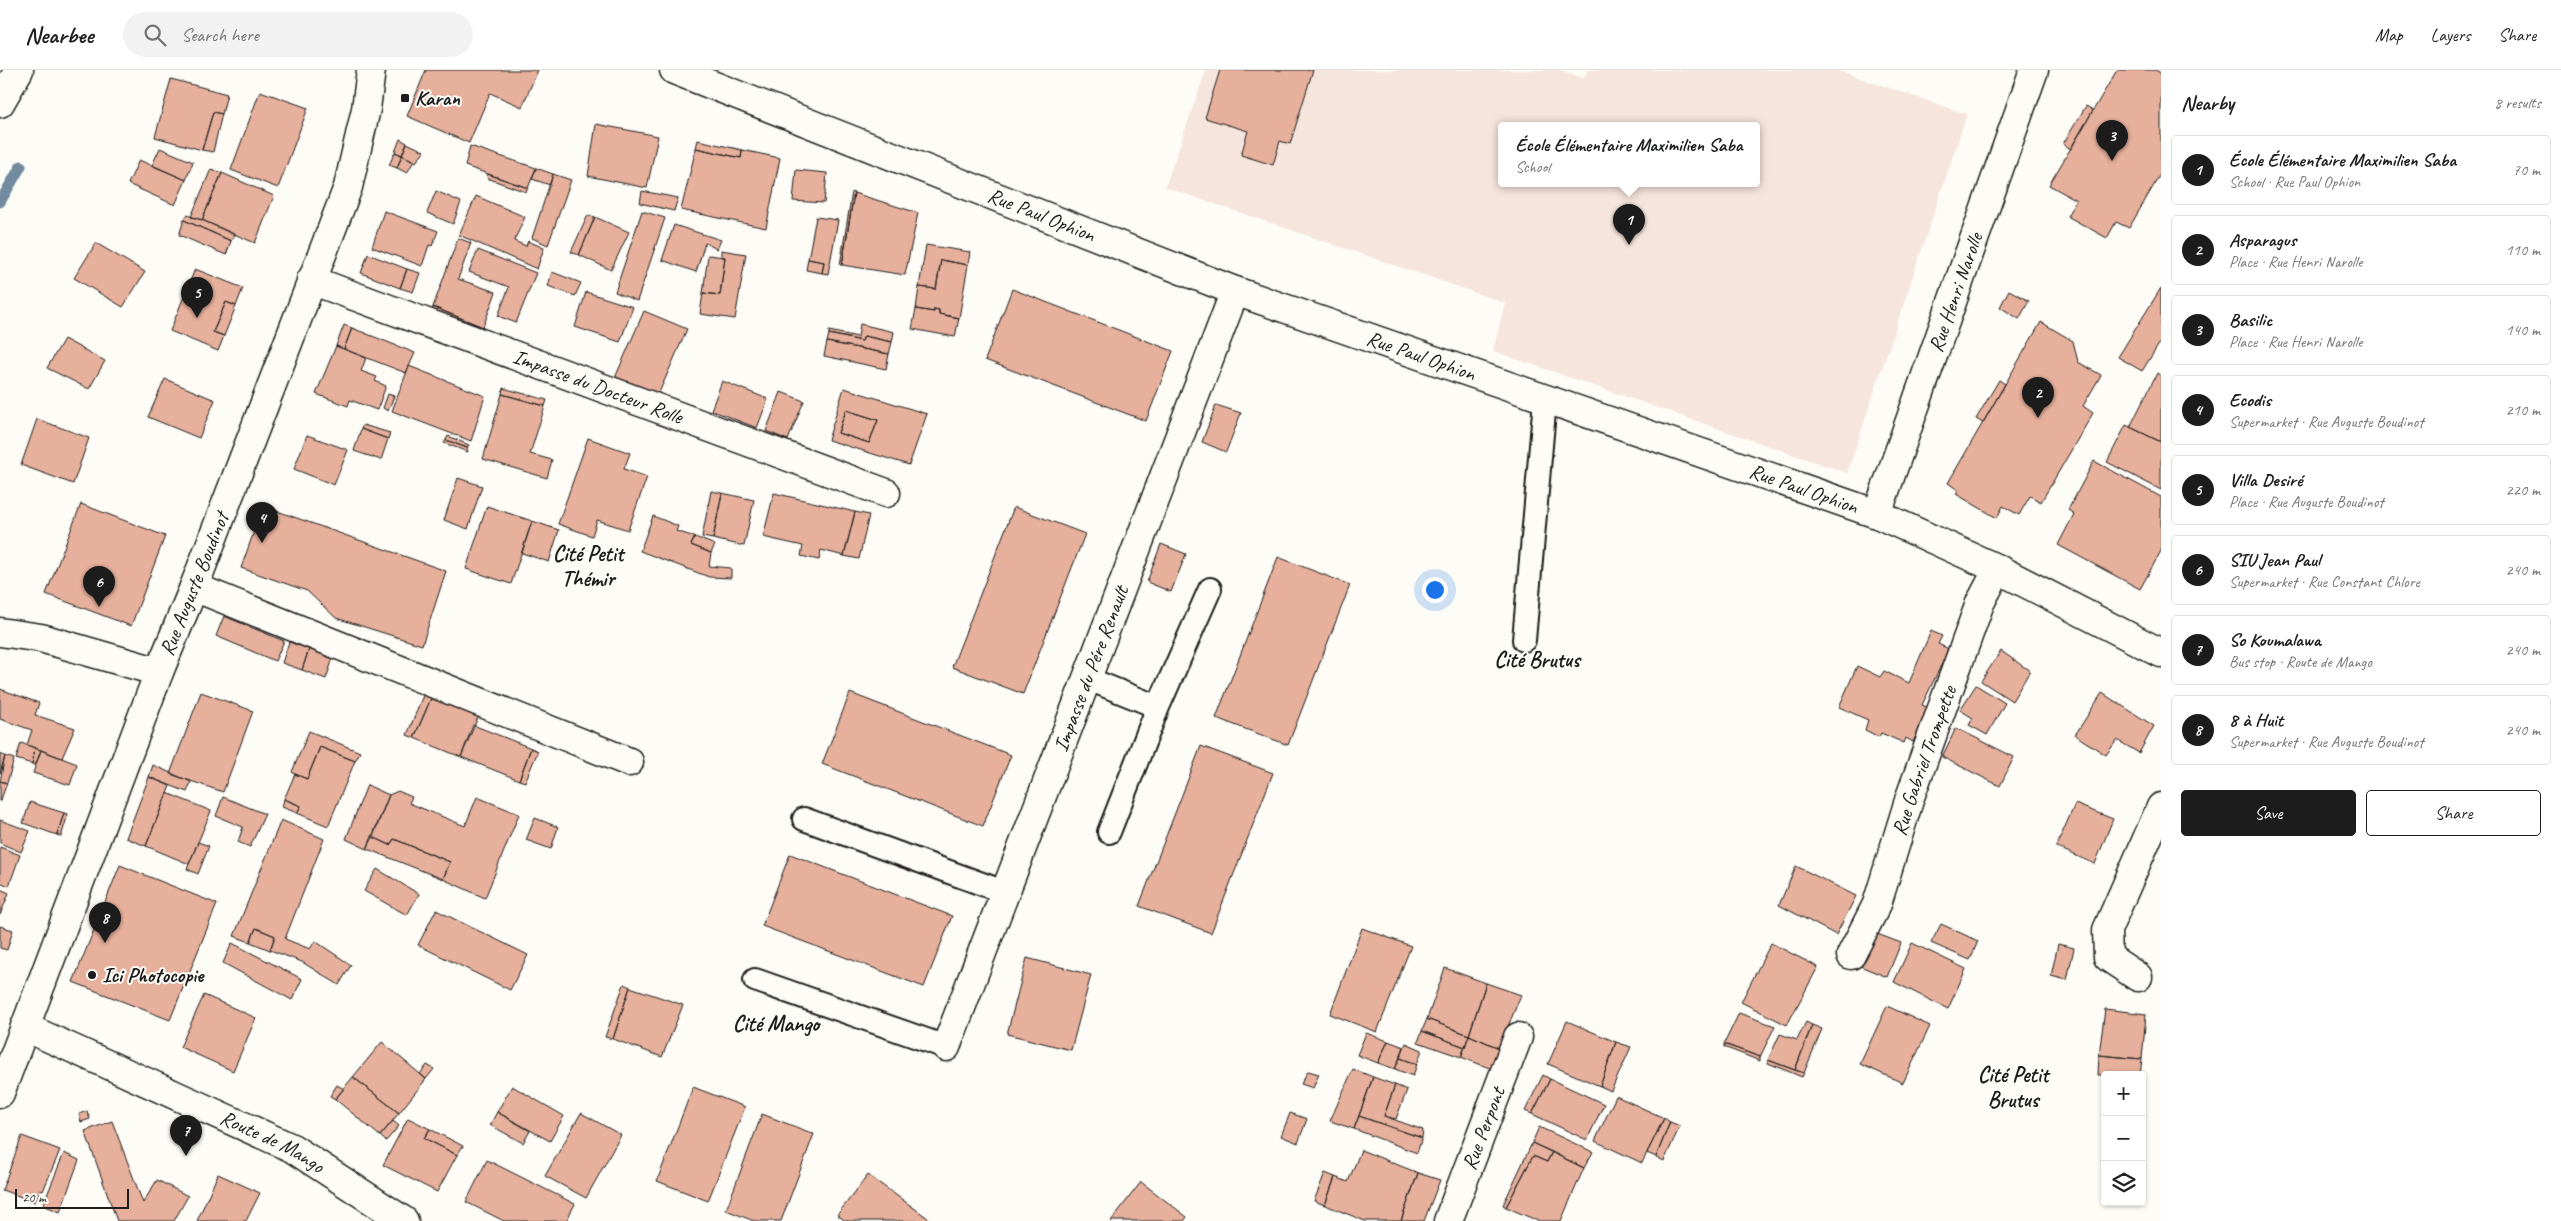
<!DOCTYPE html>
<meta charset="utf-8">
<style>
body{margin:0;font-family:Caveat,sans-serif;background:#f2f2f2;color:#202124}
.controls{position:absolute;right:15px;bottom:15px;display:grid;overflow:hidden;border-radius:5px;box-shadow:0 1px 4px #0004}
.controls button{width:45px;height:45px;display:grid;place-items:center;padding:0;border:0;border-bottom:1px solid #e0e0e0;background:#fff;color:#202124;font:25px sans-serif}
.scale{position:absolute;left:15px;bottom:12px;width:114px;box-sizing:border-box;padding-left:5px;border:2px solid #1c1c1c;border-top:0;font-size:14px;line-height:18px;white-space:nowrap;color:#1c1c1c;-webkit-text-stroke:4px #fdfcf7;paint-order:stroke}
.you{position:absolute;left:1434px;top:519px;width:18px;height:18px;margin:-12px;border:4px solid #fff;border-radius:50%;background:#1a73e8;box-shadow:0 0 0 8px #1a73e833}
.badge{display:grid;place-items:center;width:32px;height:32px;border-radius:50%;background:#1c1c1c;color:#fff;font-size:16px;font-weight:700}
.pin{position:absolute;translate:-50% -41px;filter:drop-shadow(0 1px 2px #0008)}
.pin::after{content:'';position:absolute;top:26px;width:18px;height:15px;background:inherit;clip-path:polygon(0 0,100% 0,50% 100%)}
.popup{position:absolute;left:1498px;top:52px;width:262px;height:65px;box-sizing:border-box;display:grid;place-content:center;border-radius:5px;background:#fff;filter:drop-shadow(0 1px 4px #0005);font-size:16px;white-space:nowrap;color:#757577}
.popup b{font-size:19px;color:#202124}
.popup::after{content:'';position:absolute;left:50%;top:100%;margin-left:-10px;border:10px solid transparent;border-top-color:#fff}
.list{margin:0;padding:0;list-style:none}
h2{display:flex;justify-content:space-between;align-items:center;height:65px;margin:0;padding:0 20px;font-size:21px}
h2 small{font-size:16px;font-weight:400;color:#757577}
.list li{display:grid;grid-template-columns:32px 1fr auto;gap:15px;align-items:center;box-sizing:border-box;height:70px;margin:0 10px 10px;padding:0 10px;border:1px solid #e0e0e0;border-radius:5px}
.list b{display:block;font-size:19px;white-space:nowrap}
.list p{margin:0;font-size:16px;white-space:nowrap;color:#757577}
.list em{font-size:16px;font-style:normal;color:#757577}
.actions{display:flex;gap:10px;padding:15px 20px}
.actions a{flex:1;padding:11px 0;border:1px solid #1c1c1c;border-radius:5px;text-align:center;font-size:18px;color:#1c1c1c}
.actions .main{background:#1c1c1c;color:#fff}
.icon{flex:none;width:28px;height:28px;fill:none;stroke:currentColor;stroke-width:2;stroke-linecap:round;stroke-linejoin:round}
.map{position:relative;flex:none;width:2161px;height:1151px;overflow:hidden}
header{display:flex;align-items:center;gap:30px;box-sizing:border-box;height:70px;padding:0 25px;background:#fff;border-bottom:1px solid #e0e0e0}
header strong{font-size:24px}
nav{display:flex;gap:28px;margin-inline-start:auto;font-size:18px}
.search{width:350px;height:45px;background:#f2f2f2;display:flex;align-items:center;gap:12px;box-sizing:border-box;padding:0 18px;border-radius:28px;color:#757577;font-size:19px}
main{display:flex}
aside{flex:1;background:#fff}
.map>svg:first-child{display:block}
.built{fill:#f6e5dc;fill-rule:evenodd}
.lines{fill:none;stroke-linecap:round;stroke-linejoin:round}
.stream{stroke:#728b9f;stroke-width:11}
.building{fill:#e7b09c;stroke:#1c1c1c;fill-rule:evenodd}
.service-casing{stroke:#1c1c1c;stroke-width:26}
.minor-casing{stroke:#1c1c1c;stroke-width:31}
.tertiary-casing{stroke:#1c1c1c;stroke-width:31}
.service{stroke:#fdfcf7;stroke-width:22}
.minor{stroke:#fdfcf7;stroke-width:28}
.tertiary{stroke:#fdfcf7;stroke-width:28}
.poi-dot{fill:#1c1c1c;stroke:#fdfcf7;stroke-width:2}
.labels{text-anchor:middle;dominant-baseline:central;stroke-width:4;stroke-linejoin:round;paint-order:stroke}
.poi-label{font-size:21px;font-weight:bold;fill:#1c1c1c;stroke:#fdfcf7;text-anchor:start}
.street-label{font-size:21px;fill:#1c1c1c;stroke:#fdfcf7}
.neighbourhood-label{font-size:22px;font-weight:bold;fill:#1c1c1c;stroke:#fdfcf7}
</style>
<header>
<strong>Nearbee</strong>
<div class="search"><svg class="icon" aria-label="search" viewBox="0 0 24 24"><circle cx="10" cy="10" r="6"/><path d="M15 15l6 6"/></svg>Search here</div>
<nav><a>Map</a><a>Layers</a><a>Share</a></nav>
</header>
<main>
<div class="map">
<svg width="2161" height="1151" viewBox="0 0 2161 1151">
<rect width="100%" height="100%" fill="#fdfcf7"/>
<filter id="ink" filterUnits="userSpaceOnUse"><feTurbulence type="fractalNoise" baseFrequency=".02" numOctaves="2"/><feDisplacementMap in="SourceGraphic" scale="10" xChannelSelector="R" yChannelSelector="G"/><feConvolveMatrix kernelMatrix="1 2 1 2 8 2 1 2 1" color-interpolation-filters="sRGB"/></filter>
<g filter="url(#ink)">
<path class="built" d="M1206 0H1560L1584 8 1587 0H1836L1967 44 1847 403 1493 281 1505 233 1165 117ZM1502 56H1756V114H1502Z"/>
<g class="lines">
<path class="stream" d="M0 132 21 96"/>
</g>
<path class="building" d="M426 0H538L522 37 490 23 469 73 407 46Z
M1220 0H1313L1290 74 1280 71 1273 95 1241 85 1248 61 1205 48Z
M2117 0H2155L2161 3V103L2129 158 2116 152 2107 168 2067 146 2076 130 2049 115Z
M171 9 227 24 222 44 213 42 202 80 155 67Z
M260 21 308 38 278 118 231 100Z
M2086 36 2093 40 2071 79 2063 74Z
M213 42 222 44 213 82 202 80Z
M596 54 658 66 647 118 588 106Z
M400 69 407 73 402 85 395 82Z
M698 70 742 80 741 88 696 78Z
M407 73 424 81 416 92 402 85Z
M470 76 536 98 528 118 465 96Z
M160 78 193 92 186 110 152 95Z
M696 78 741 88 742 80 780 88 766 158 681 140Z
M395 82 402 85 397 98 389 95Z
M402 85 414 91 407 103 397 98Z
M139 90 186 110 175 135 128 114Z
M536 98 553 104 550 115 532 109Z
M211 99 222 103 202 150 191 147Z
M796 100 827 103 824 133 793 131Z
M222 103 274 126 255 173 202 150Z
M488 104 528 118 526 122 487 108Z
M553 104 571 110 548 175 532 168Z
M436 121 461 132 453 154 427 143Z
M642 121 678 128 674 141 640 133Z
M852 122 854 123 842 195H840Z
M854 123 918 143 905 205 842 195Z
M476 126 525 147 514 171 526 176 528 171 544 178 537 199 459 165Z
M384 141 438 161 432 176 429 175 422 196 372 177Z
M642 141 665 148 637 231 615 222Z
M187 145 202 150 235 165 231 171 184 150Z
M588 145 595 147 579 185 571 182Z
M595 147 629 162 611 200 579 185Z
M816 147 838 150 828 204 822 203 824 192 808 189Z
M184 150 231 171 226 185 179 165Z
M674 155 721 170 717 179 705 173 696 202 662 190Z
M458 168 471 173 458 209 496 222 483 257 433 237Z
M96 173 145 202 123 237 74 208Z
M926 175 970 182 968 195 941 190 936 219 919 217Z
M478 180 536 203 516 253 498 246 509 217 469 202Z
M721 180 746 184 735 249 700 244 703 223 720 225 725 187H721Z
M368 184 407 199 400 218 361 203Z
M708 185 725 187 720 225 703 223Z
M808 189 824 192 822 203 806 200Z
M941 190 968 195 959 248 939 244V240L934 239V242L916 239 919 217 936 219Z
M195 199 243 218 236 236 226 232 213 262 224 266 218 281 170 261Z
M407 199 420 203 413 222 400 218Z
M552 202 581 213 575 226 548 216Z
M2161 218V271L2142 301 2118 287Z
M1012 219 1173 281 1146 351 985 290Z
M2009 220 2029 231 2019 249 2000 237Z
M586 222 633 237 620 272 575 257Z
M226 232 236 236 224 266 213 262Z
M433 237 483 257 480 264 431 245Z
M916 239 934 242V239L939 240V244L959 248 955 267 912 259Z
M644 241 687 259 658 325 615 308Z
M2041 252 2073 271 2078 292 2101 305 2083 336 2093 343 2041 432 2030 426 2019 445 2003 436 1997 448 1956 424 1958 420 1948 413Z
M860 254 894 262 892 272 864 266 862 271 829 264V261L858 267Z
M344 255 352 258 344 279 336 276Z
M352 258 415 283 406 303 344 279Z
M829 264 862 271 864 266 892 272 889 284 827 272Z
M64 269 105 291 89 319 47 298Z
M827 272 889 284 886 299 824 286Z
M336 276 366 288 361 301 377 307 375 311 386 316 377 340 350 330 348 336 316 324Z
M409 296 485 326 471 371 392 341Z
M2157 303 2161 306V372L2130 357Z
M165 309 215 330 199 368 148 347Z
M1999 310 2005 314 1983 353 1976 349Z
M722 311 768 329 757 358 711 340Z
M503 318 547 330 545 336 502 324Z
M844 318 927 344 909 395 828 370ZM846 340 878 350 869 373 838 363Z
M781 322 804 331 788 370 766 361Z
M388 324 394 326 388 341 383 338Z
M502 324 545 336 530 384 552 390 547 408 483 389Z
M1216 335 1241 343 1226 382 1202 372Z
M846 340 878 350 869 373 838 363Z
M37 349 89 368 73 414 21 395Z
M363 355 390 363 388 369 361 359Z
M2126 355 2161 372V420L2107 392Z
M361 359 388 369 381 390 354 381Z
M307 365 348 380 334 415 294 399Z
M448 366 469 375 467 378 446 370Z
M588 368 630 383 624 399 647 407 628 460 597 450 592 466 558 454Z
M446 370 467 378 468 382 444 373Z
M2094 391 2161 427V481L2140 519 2058 475 2074 444 2068 440Z
M458 408 482 416 468 459 444 450Z
M711 421 722 423 713 469 702 467Z
M722 423 754 430 744 476 713 469Z
M774 423 855 442 844 486 821 480 819 490 801 486 803 476 763 467Z
M81 434 165 466 131 556 46 524Z
M263 436 446 501 422 575 336 548 307 521 241 498Z
M487 436 532 451 511 514 466 499Z
M1014 437 1085 464 1023 624 952 597Z
M855 442 869 445 859 489 844 486Z
M653 446 678 456 676 461 695 467 691 475 711 483 709 496 731 498V508L709 507 640 481Z
M532 451 559 460 549 492 522 483Z
M695 467 715 475 711 483 691 475Z
M1161 474 1186 484 1171 522 1147 512Z
M1278 487 1350 515 1288 675 1216 648Z
M224 546 284 571 275 591 216 566Z
M1931 561 1942 566 1938 574 1949 579 1922 635 1929 638 1913 672 1906 668 1904 673 1881 663 1879 667 1865 660 1868 650 1839 637 1857 596 1880 607 1884 601 1909 613Z
M289 572 309 579 302 600 282 593Z
M309 579 333 588 326 609 302 600Z
M2001 581 2030 601 2012 631 1981 611Z
M1976 615 2005 633 1987 665 1969 655 1973 648 1960 640Z
M0 619 39 633 35 645 75 658 62 688 27 675 32 660 0 649Z
M201 622 253 641 223 722 170 704Z
M424 623 432 626 414 668 407 665Z
M850 623 1011 685 983 756 822 694Z
M2102 623 2154 656 2139 683 2117 670 2106 685 2075 665Z
M432 626 479 645 461 687 414 668Z
M473 655 531 678 519 710 461 687Z
M1956 658 2014 687 2000 716 1942 687Z
M309 661 360 682 355 691 320 677 307 709 295 704 292 702Z
M21 673 35 678 32 694 16 689Z
M1201 676 1273 703 1211 863 1139 836Z
M320 677 355 691 328 756 297 743 301 736 284 729 295 704 307 709Z
M35 678 41 680 35 696 32 694Z
M531 678 538 681 525 712 519 710Z
M41 680 77 694 70 715 33 703Z
M0 684 5 686 0 703Z
M5 686 14 689 7 713 0 711Z
M153 695 191 712 187 722 149 707Z
M149 707 170 716 146 776 126 768Z
M0 711 7 713 0 732Z
M367 715 389 725 367 779 346 769Z
M398 721 412 727 409 733 465 756 477 727 519 744 485 828 443 809 450 792 394 769 390 775 373 767 389 725Z
M167 723 211 741 189 794 146 776Z
M223 727 265 744 250 777 238 772 243 757 216 746Z
M284 729 301 736 297 743 282 737Z
M30 732 64 743 57 765 23 753Z
M2075 734 2113 749 2095 794 2056 777Z
M64 743 68 744 61 767 57 765Z
M535 748 558 757 551 779 526 770Z
M0 750 30 761 21 782 0 773Z
M281 750 324 769 285 869 310 879 315 871 351 895 339 915 302 892 270 880 275 866 256 858 250 872 234 866Z
M373 767 390 775 394 769 450 792 443 809 367 779Z
M198 772 209 776 198 804 187 799Z
M0 777 20 785 9 816 0 812Z
M790 784 952 846 924 917 762 856Z
M120 795 217 834 170 950 73 912Z
M1796 796 1856 826 1836 865 1779 835Z
M377 799 419 824 407 845 364 821Z
M0 819 9 823 0 845Z
M436 840 528 885 510 920 418 875Z
M1941 854 1978 871 1970 890 1931 873Z
M0 856 13 860 7 880 0 878Z
M256 858 275 866 270 880 250 872Z
M1362 858 1411 876 1377 962 1330 944Z
M1872 862 1901 873 1887 907 1860 896Z
M232 873 302 909 292 930 223 893Z
M1771 873 1818 897 1787 955 1741 932Z
M1912 873 1966 899 1948 939 1894 912Z
M2058 874 2074 878 2067 910 2051 906Z
M1027 888 1091 905 1071 980 1007 964Z
M1445 898 1486 913 1469 965 1427 949Z
M1486 913 1521 925 1499 978 1469 965Z
M624 914 630 917 613 969 605 967Z
M630 917 683 935 662 987 613 969Z
M204 925 256 948 233 1001 180 977Z
M1887 936 1930 956 1903 1013 1860 994Z
M2105 939 2146 944 2142 989 2099 985Z
M1739 943 1775 956 1760 987 1724 974Z
M1427 949 1469 965 1465 977 1422 961Z
M1567 951 1616 972 1600 1016 1548 994Z
M1806 952 1812 955 1795 1000 1768 990 1780 964 1797 970Z
M1812 955 1822 959 1804 1003 1795 1000Z
M1422 961 1465 977 1461 987 1418 972Z
M1366 963 1388 971 1378 993 1357 985Z
M1469 965 1499 978 1492 999 1461 987Z
M1388 971 1404 977 1395 999 1378 993Z
M382 972 426 1009 399 1043 353 1007Z
M1616 972 1631 977 1611 1021 1600 1016Z
M1406 973 1422 980 1417 994 1400 988Z
M1724 974 1760 987V991L1724 977Z
M2099 985 2142 989 2140 1005H2098Z
M1400 988 1417 994 1413 1006 1395 999Z
M1768 990 1795 1000 1804 1003 1802 1007 1768 993Z
M427 995 434 999 426 1009 420 1004Z
M1353 999 1373 1007 1354 1059 1330 1051Z
M1308 1001 1319 1004 1313 1018 1301 1014Z
M1543 1005 1550 1009 1532 1044 1525 1041Z
M353 1007 399 1043 380 1066 335 1029Z
M1373 1007 1395 1015 1384 1046 1423 1060 1422 1068 1359 1046Z
M1550 1009 1604 1034 1587 1070 1532 1044Z
M337 1015 344 1019 335 1029 330 1026Z
M1395 1015 1407 1020 1396 1049 1384 1046Z
M512 1016 564 1046 550 1071 497 1042Z
M693 1017 745 1037 708 1131 657 1111Z
M1616 1026 1664 1048 1642 1093 1595 1071Z
M87 1041 90 1049 81 1052 79 1044Z
M497 1042 530 1061 523 1073 490 1055Z
M581 1043 621 1065 586 1128 545 1106Z
M1290 1043 1307 1049 1298 1073 1281 1066Z
M762 1044 814 1064 781 1151H754L726 1140Z
M1359 1046 1422 1068 1417 1083 1354 1059Z
M408 1048 430 1059 424 1068 457 1085 437 1122 383 1095Z
M1664 1048 1670 1052 1656 1087 1647 1083Z
M112 1051 143 1133 157 1110 188 1126 174 1151H117L85 1061Z
M393 1051 399 1056 386 1071 380 1066Z
M1670 1052 1680 1056 1664 1091 1656 1087Z
M1539 1057 1593 1082 1584 1098 1532 1073Z
M430 1059 463 1076 457 1085 424 1068Z
M22 1066 60 1080 43 1121 40 1120 35 1132 2 1120Z
M1532 1073 1552 1082 1547 1092 1533 1086 1506 1137 1503 1135Z
M1361 1080 1418 1103 1401 1151H1365L1325 1135 1335 1107 1348 1112Z
M1552 1082 1584 1098 1561 1151H1538L1506 1137 1533 1086 1547 1092Z
M64 1083 79 1090 60 1142 43 1135Z
M487 1090 575 1134 566 1151H504L466 1132Z
M1325 1103 1335 1107 1325 1135 1314 1131Z
M1418 1103 1440 1110 1424 1151H1401Z
M218 1104 260 1123 246 1151H197Z
M868 1105 932 1151H846L837 1145Z
M1141 1112 1187 1147 1184 1151H1111Z"/>
<g class="lines">
<g class="service-casing">
<path id="service" d="M1524 570 1545 330
M1086 608 1158 637
M804 749 1004 822
M1109 762 1158 637 1210 519
M755 910 946 977"/>
</g>
<g class="minor-casing">
<g id="minor">
<path id="s1" d="M674 0 1235 221 1877 444 1998 499 2161 583"/>
<path d="M0 33 19 0"/>
<path id="s2" d="M311 210 886 423"/>
<path id="s3" d="M1877 444 2034 0"/>
<path d="M194 517 629 692"/>
<path d="M0 562 41 568 159 602"/>
<path id="s4" d="M1851 885 1877 834 1910 727 1980 533 1998 499"/>
<path d="M2138 907 2108 887 2107 860 2161 737"/>
<path id="s5" d="M946 977 1235 221"/>
<path d="M0 1023 25 957"/>
<path id="s6" d="M1448 1151 1518 967"/>
</g>
</g>
<g class="tertiary-casing">
<g id="tertiary">
<path id="s7" d="M371 0 366 39 348 117 194 517 159 602 25 957 292 1078 404 1151"/>
</g>
</g>
<use href="#service" class="service"/>
<use href="#minor" class="minor"/>
<use href="#tertiary" class="tertiary"/>
</g>
</g>
<g class="poi-dot">
<rect x="400" y="23" width="10" height="10" rx="2.5"/>
<circle cx="92" cy="905" r="5"/>
</g>
<g class="labels">
<g class="poi-label">
<text x="415" y="28">Karan</text>
<text x="102" y="905">Ici Photocopie</text>
</g>
<g class="street-label">
<text stroke="none"><textPath href="#s1" startOffset="395">Rue Paul Ophion</textPath></text>
<text stroke="none"><textPath href="#s3" startOffset="235">Rue Henri Narolle</textPath></text>
<text stroke="none"><textPath href="#s1" startOffset="800">Rue Paul Ophion</textPath></text>
<text stroke="none"><textPath href="#s2" startOffset="306">Impasse du Docteur Rolle</textPath></text>
<text stroke="none"><textPath href="#s1" startOffset="1205">Rue Paul Ophion</textPath></text>
<text transform="translate(194 514) rotate(-68)">Rue Auguste Boudinot</text>
<text stroke="none"><textPath href="#s5" startOffset="405">Impasse du Pére Renault</textPath></text>
<text stroke="none"><textPath href="#s4" startOffset="208">Rue Gabriel Trompette</textPath></text>
<text stroke="none"><textPath href="#s6" startOffset="99">Rue Perpont</textPath></text>
<text stroke="none"><textPath href="#s7" startOffset="1292">Route de Mango</textPath></text>
</g>
<g class="neighbourhood-label">
<text x="588" y="484">Cité Petit<tspan x="588" dy="25">Thémir</tspan></text>
<text x="1537" y="590">Cité Brutus</text>
<text x="776" y="954">Cité Mango</text>
<text x="2013" y="1005">Cité Petit<tspan x="2013" dy="25">Brutus</tspan></text>
</g>
</g>
</svg>
<div class="controls">
<button>+</button>
<button>−</button>
<button><svg class="icon" aria-label="layers" viewBox="0 0 24 24"><path d="M12 4l9 5-9 5-9-5zM3 14l9 5 9-5"/></svg></button>
</div>
<div class="scale">20 m</div>
<div class="you"></div>
<div class="pin badge" style="left:1629px;top:175px">1</div>
<div class="popup"><b>École Élémentaire Maximilien Saba</b>School</div>
<div class="pin badge" style="left:2038px;top:348px">2</div>
<div class="pin badge" style="left:2112px;top:91px">3</div>
<div class="pin badge" style="left:262px;top:473px">4</div>
<div class="pin badge" style="left:197px;top:248px">5</div>
<div class="pin badge" style="left:99px;top:537px">6</div>
<div class="pin badge" style="left:186px;top:1086px">7</div>
<div class="pin badge" style="left:105px;top:873px">8</div>
</div>
<aside>
<h2>Nearby<small>8 results</small></h2>
<ul class="list">
<li><span class="badge">1</span><div><b>École Élémentaire Maximilien Saba</b><p>School · Rue Paul Ophion</p></div><em>70 m</em></li>
<li><span class="badge">2</span><div><b>Asparagus</b><p>Place · Rue Henri Narolle</p></div><em>110 m</em></li>
<li><span class="badge">3</span><div><b>Basilic</b><p>Place · Rue Henri Narolle</p></div><em>140 m</em></li>
<li><span class="badge">4</span><div><b>Ecodis</b><p>Supermarket · Rue Auguste Boudinot</p></div><em>210 m</em></li>
<li><span class="badge">5</span><div><b>Villa Desiré</b><p>Place · Rue Auguste Boudinot</p></div><em>220 m</em></li>
<li><span class="badge">6</span><div><b>SIU Jean Paul</b><p>Supermarket · Rue Constant Chlore</p></div><em>240 m</em></li>
<li><span class="badge">7</span><div><b>So Koumalawa</b><p>Bus stop · Route de Mango</p></div><em>240 m</em></li>
<li><span class="badge">8</span><div><b>8 à Huit</b><p>Supermarket · Rue Auguste Boudinot</p></div><em>240 m</em></li>
</ul>
<div class="actions"><a class="main">Save</a><a>Share</a></div>
</aside>
</main>
